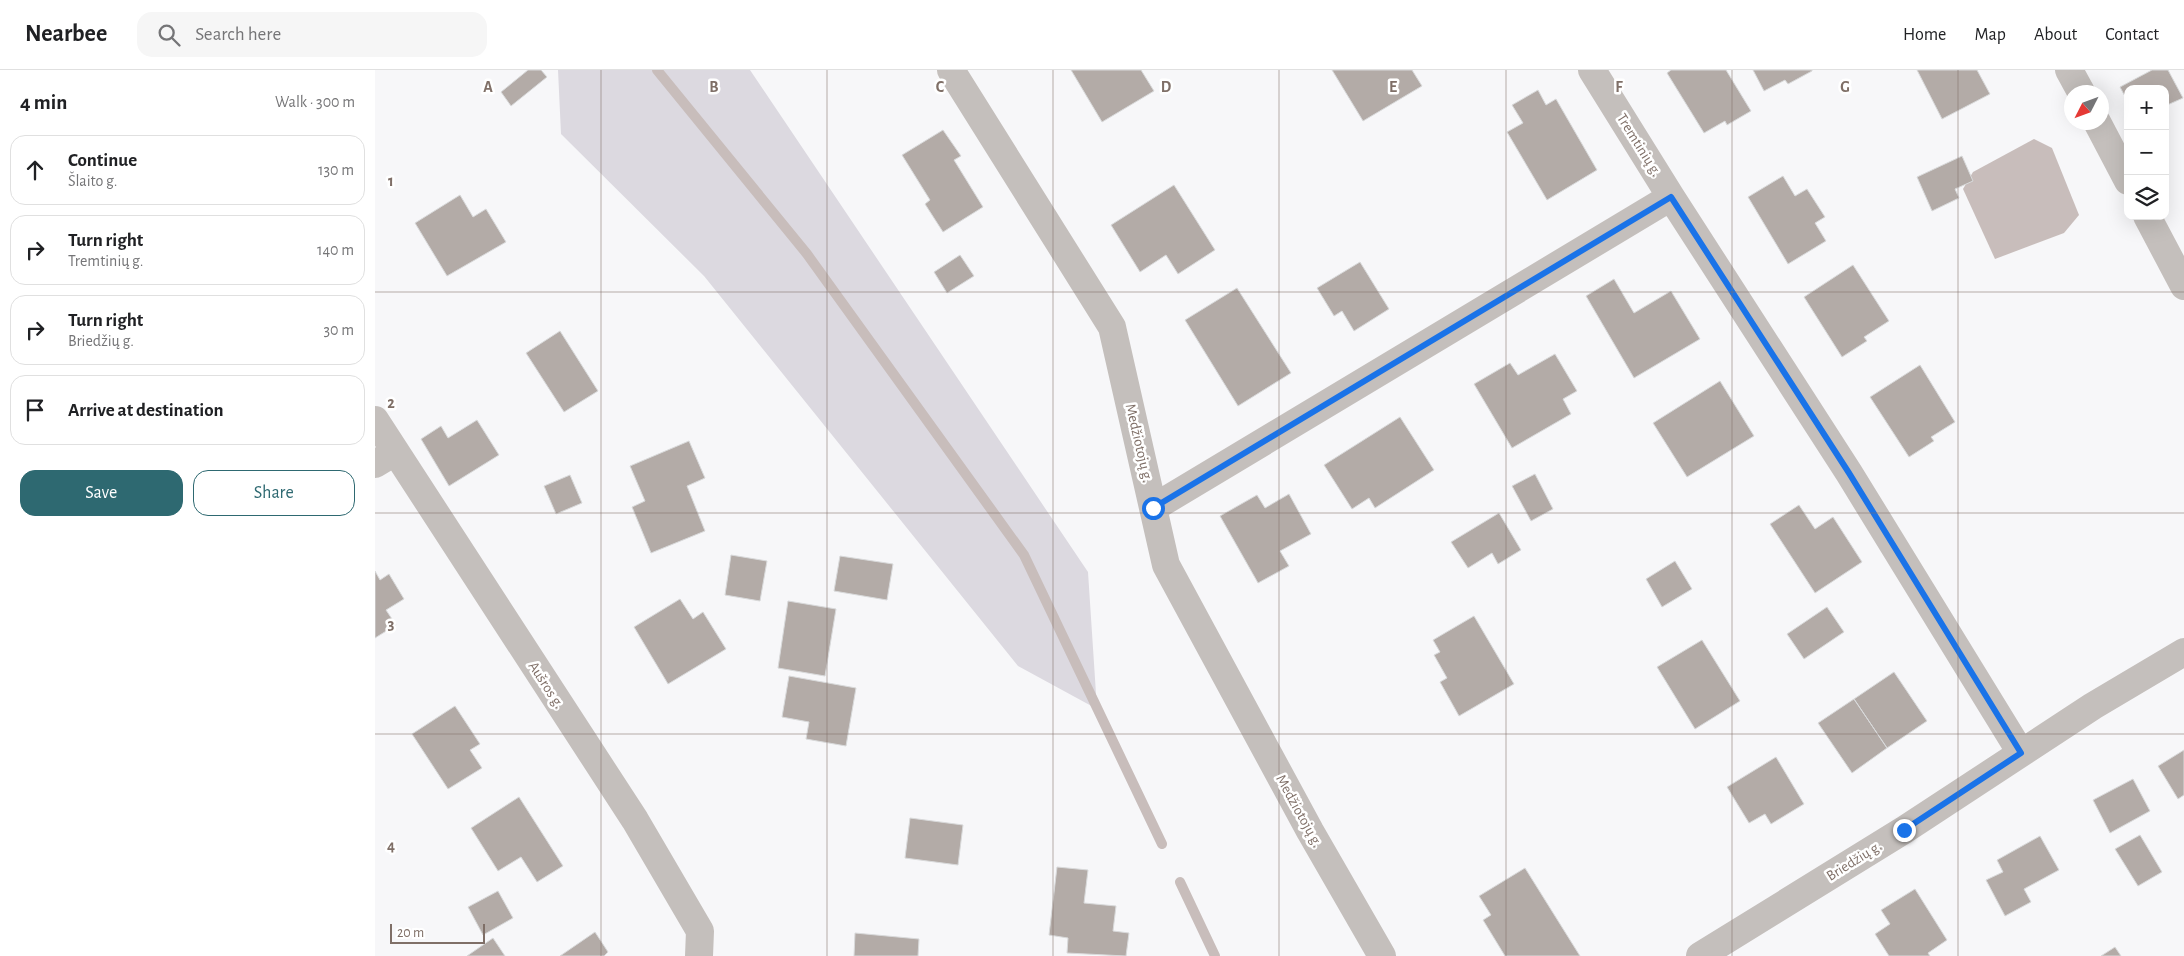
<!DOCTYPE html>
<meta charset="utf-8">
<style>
body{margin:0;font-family:"Alegreya Sans",sans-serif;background:#f6f6f6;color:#202124}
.controls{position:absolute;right:15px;top:15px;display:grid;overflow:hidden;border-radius:10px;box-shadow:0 5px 20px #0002}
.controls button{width:45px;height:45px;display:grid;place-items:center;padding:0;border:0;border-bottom:1px solid #e0e0e0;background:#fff;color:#202124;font:25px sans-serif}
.compass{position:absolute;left:1689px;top:15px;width:45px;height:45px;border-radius:50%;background:#fff;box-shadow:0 5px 20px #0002;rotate:228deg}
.scale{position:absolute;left:15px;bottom:12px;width:95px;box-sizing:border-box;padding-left:5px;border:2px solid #7f6f67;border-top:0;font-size:14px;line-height:18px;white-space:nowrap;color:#7f6f67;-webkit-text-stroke:4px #fff;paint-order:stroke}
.stop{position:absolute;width:15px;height:15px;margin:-11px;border:4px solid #1a73e8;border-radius:50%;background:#fff}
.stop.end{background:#1a73e8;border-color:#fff;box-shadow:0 1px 5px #0008}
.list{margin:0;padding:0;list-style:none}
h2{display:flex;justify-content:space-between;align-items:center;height:65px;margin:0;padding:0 20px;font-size:21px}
h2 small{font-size:16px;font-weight:400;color:#757577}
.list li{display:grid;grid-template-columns:32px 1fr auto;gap:15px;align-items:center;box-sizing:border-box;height:70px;margin:0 10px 10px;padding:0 10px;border:1px solid #e0e0e0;border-radius:15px}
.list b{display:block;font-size:19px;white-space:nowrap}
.list p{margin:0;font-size:16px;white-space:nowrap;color:#757577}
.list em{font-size:16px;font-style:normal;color:#757577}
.actions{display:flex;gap:10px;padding:15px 20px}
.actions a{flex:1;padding:11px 0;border:1px solid #2e6971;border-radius:15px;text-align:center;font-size:18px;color:#2e6971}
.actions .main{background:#2e6971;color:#fff}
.icon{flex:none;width:28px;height:28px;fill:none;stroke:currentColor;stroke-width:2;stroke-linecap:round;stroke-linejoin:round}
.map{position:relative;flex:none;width:1809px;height:886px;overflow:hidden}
header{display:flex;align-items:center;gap:30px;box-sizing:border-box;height:70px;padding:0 25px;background:#fff;border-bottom:1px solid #e0e0e0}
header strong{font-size:24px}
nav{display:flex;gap:28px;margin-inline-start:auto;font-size:18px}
.search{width:350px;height:45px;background:#f6f6f6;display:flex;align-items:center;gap:12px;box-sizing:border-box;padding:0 18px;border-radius:15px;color:#757577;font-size:19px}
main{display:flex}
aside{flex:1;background:#fff}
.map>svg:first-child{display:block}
.green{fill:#dcd9e0}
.water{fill:#c8bdbb}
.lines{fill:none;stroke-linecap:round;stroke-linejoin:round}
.stream{stroke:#c8bdbb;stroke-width:10}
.building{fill:#b3aba7;stroke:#d9dadb}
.minor{stroke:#c4bfbc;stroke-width:28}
.route{stroke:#1a73e8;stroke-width:6}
.grid{fill:none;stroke:#7f6f67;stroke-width:1;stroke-opacity:0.55}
.labels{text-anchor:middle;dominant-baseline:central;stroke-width:5;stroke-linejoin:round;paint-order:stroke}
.street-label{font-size:15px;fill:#7f6f67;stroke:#fff}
.grid-label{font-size:16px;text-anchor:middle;font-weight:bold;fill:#7f6f67;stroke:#fff;stroke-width:5;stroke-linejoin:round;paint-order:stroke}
</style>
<header>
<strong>Nearbee</strong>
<div class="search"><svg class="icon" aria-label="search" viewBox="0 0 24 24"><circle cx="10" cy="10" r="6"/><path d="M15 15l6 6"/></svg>Search here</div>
<nav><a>Home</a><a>Map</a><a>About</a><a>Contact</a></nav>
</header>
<main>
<aside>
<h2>4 min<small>Walk · 300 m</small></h2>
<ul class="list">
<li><svg class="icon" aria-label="ahead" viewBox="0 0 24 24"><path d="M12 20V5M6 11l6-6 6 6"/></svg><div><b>Continue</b><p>Šlaito g.</p></div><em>130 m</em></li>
<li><svg class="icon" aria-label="right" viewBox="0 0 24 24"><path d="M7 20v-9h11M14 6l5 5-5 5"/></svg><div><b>Turn right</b><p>Tremtinių g.</p></div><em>140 m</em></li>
<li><svg class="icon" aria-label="right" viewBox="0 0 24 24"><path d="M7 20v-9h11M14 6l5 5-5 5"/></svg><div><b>Turn right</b><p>Briedžių g.</p></div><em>30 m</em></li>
<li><svg class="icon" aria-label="arrive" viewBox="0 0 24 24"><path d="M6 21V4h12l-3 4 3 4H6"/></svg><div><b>Arrive at destination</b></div></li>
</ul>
<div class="actions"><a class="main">Save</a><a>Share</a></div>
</aside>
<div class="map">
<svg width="1809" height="886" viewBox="0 0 1809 886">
<rect width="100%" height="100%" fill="#f7f7f9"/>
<path class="green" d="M183 0H375L713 502 722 639 643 596 329 206 186 64Z"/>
<path class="water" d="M1659 69 1677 78 1704 145 1689 163 1620 189 1588 119 1598 102Z"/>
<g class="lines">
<path class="stream" d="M282 0 432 184 649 485 787 774
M805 812 840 886"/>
</g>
<path class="building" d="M153 0H166L172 7 136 36 126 22Z
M696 0H766L779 21 727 52Z
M957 0H1037L1047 16 988 51Z
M1296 0H1351L1376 41 1352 55 1350 51 1329 63 1292 3Z
M1378 0H1437V1L1413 14 1410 10 1389 21Z
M1542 0H1602L1615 24 1567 49Z
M1777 0H1793L1808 28 1790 36V19H1753V32L1745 17Z
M1163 20 1171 35 1181 29 1222 100 1172 130 1132 62 1148 53 1137 35Z
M568 60 586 86 579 90 608 137 568 162 550 134 555 130 527 85Z
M1587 86 1598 111 1580 119 1584 128 1557 141 1542 107Z
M1408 106 1420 126 1432 119 1450 147 1440 153 1451 171 1413 194 1373 127Z
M799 115 840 180 803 204 791 185 765 202 736 155Z
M85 125 98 147 111 139 131 172 72 206 40 153Z
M585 185 599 206 572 223 559 202Z
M985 192 1014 239 979 261 967 241 959 246 942 218Z
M1478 195 1514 251 1489 267 1492 271 1467 287 1429 227Z
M1239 209 1259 243 1296 221 1325 269 1259 308 1211 226Z
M862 218 916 303 863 336 810 250Z
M185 261 223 321 189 342 151 283Z
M1180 284 1202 321 1188 329 1196 344 1137 378 1099 314 1135 293 1143 305Z
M1545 295 1580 352 1556 367 1559 371 1534 387 1495 327Z
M1345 311 1379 366 1312 407 1278 353Z
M1025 347 1059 400 1000 438 994 428 977 439 949 395Z
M102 350 124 385 74 416 46 369 66 356 73 368Z
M314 371 330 408 312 416 330 461 276 483 257 437 270 431 255 396Z
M1160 404 1178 439 1156 451 1137 416Z
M195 405 207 433 181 444 169 416Z
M914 424 936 464 905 481 914 496 883 513 845 446 882 425 890 438Z
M1424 435 1440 459 1458 447 1487 492 1440 523 1395 454Z
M1124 443 1146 480 1123 494 1117 483 1093 498 1076 472Z
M356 485 392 491 385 531 350 525Z
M465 486 518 494 512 530 459 521Z
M1300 491 1317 519 1287 537 1271 509Z
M0 501 5 510 14 504 29 529 11 540 21 555 0 568Z
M305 529 318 549 328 542 351 579 293 614 259 557Z
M413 531 461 539 450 606 403 598Z
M1452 537 1469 562 1429 589 1412 564Z
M1099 546 1139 614 1084 646 1065 612 1072 608 1059 585 1065 582 1058 570Z
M1327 570 1365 631 1320 659 1282 597Z
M1519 602 1552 651 1512 678 1479 629Z
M414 606 481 618 471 676 431 669 434 652 407 647Z
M1479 629 1512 678 1477 703 1443 653Z
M80 636 105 674 95 680 107 698 73 719 37 664Z
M1809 680V725L1803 729 1783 696Z
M1401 687 1429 734 1396 754 1390 744 1374 753 1352 717Z
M1758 709 1775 741 1735 763 1718 730Z
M144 727 188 796 162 812 146 787 123 801 96 758Z
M535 748 588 755 583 795 530 788Z
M1765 765 1787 802 1763 816 1740 779Z
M1665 766 1684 800 1649 819 1656 832 1630 846 1611 810 1628 802 1622 790Z
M682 797 713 800 709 833 741 836 738 861 754 863 751 886 692 883 693 868 674 865Z
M1150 798 1205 886H1130L1108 850 1116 845 1104 826Z
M1540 819 1572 870 1553 883 1555 886H1514L1500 864 1515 854 1506 840Z
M123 821 138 848 108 865 93 837Z
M220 862 233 882 229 886H185Z
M480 863 544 869 543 886H479Z
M118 868 130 886H92Z
M1740 877 1746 886H1726Z"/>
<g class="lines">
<path class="minor" d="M576 0 737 257 791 495 935 761 1007 886
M1217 0 1296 127 1474 403 1646 683
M1694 0 1706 22
M1722 52 1753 111
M1772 146 1809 216
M0 350 260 750 325 861 324 886
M0 394 20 382
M778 438 1296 127
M1325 886 1529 760 1718 636 1809 582"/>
</g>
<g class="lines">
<path class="route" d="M778 438 1296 127 1474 403 1646 683 1529 760"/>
</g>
<path class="grid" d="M226 0V886M452 0V886M678 0V886M904 0V886M1131 0V886M1357 0V886M1583 0V886M0 222H1809M0 443H1809M0 664H1809"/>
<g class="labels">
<g class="street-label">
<text transform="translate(1264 75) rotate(58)">Tremtinių g.</text>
<text transform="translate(764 373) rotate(77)">Medžiotojų g.</text>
<text transform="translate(171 615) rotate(57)">Aušros g.</text>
<text transform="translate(924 741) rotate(61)">Medžiotojų g.</text>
<text transform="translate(1479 791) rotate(-32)">Briedžių g.</text>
</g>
</g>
<g class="grid-label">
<text x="113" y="22">A</text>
<text x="339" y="22">B</text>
<text x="565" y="22">C</text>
<text x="791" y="22">D</text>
<text x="1018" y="22">E</text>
<text x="1244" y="22">F</text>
<text x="1470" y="22">G</text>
<text x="16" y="116">1</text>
<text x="16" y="338">2</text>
<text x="16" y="559">3</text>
<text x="16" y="781">4</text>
</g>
</svg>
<div class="controls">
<button>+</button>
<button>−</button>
<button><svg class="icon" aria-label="layers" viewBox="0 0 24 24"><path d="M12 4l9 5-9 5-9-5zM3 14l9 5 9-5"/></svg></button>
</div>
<svg class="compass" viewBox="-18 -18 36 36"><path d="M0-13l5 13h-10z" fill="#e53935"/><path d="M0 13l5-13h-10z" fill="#757577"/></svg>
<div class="scale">20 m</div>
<div class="stop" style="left:778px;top:438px"></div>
<div class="stop end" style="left:1529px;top:760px"></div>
</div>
</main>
